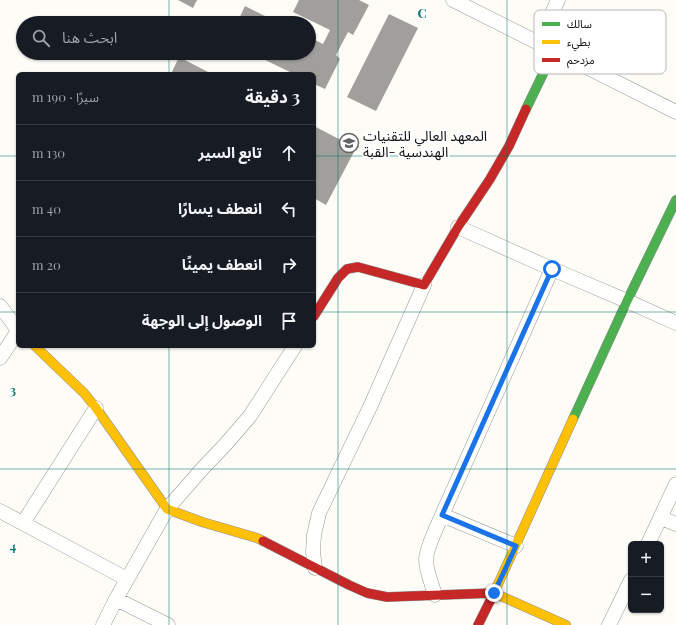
<!DOCTYPE html>
<html lang="ar">
<meta charset="utf-8">
<style>
body{margin:0;font-family:"Playfair Display","Noto Sans Arabic",serif;background:#242831;color:#f1f3f6;direction:rtl}
.controls{position:absolute;right:12px;bottom:12px;display:grid;overflow:hidden;border-radius:6px;box-shadow:0 1px 3px #0004}
.controls button{width:36px;height:36px;display:grid;place-items:center;padding:0;border:0;border-bottom:1px solid #363941;background:#171b24;color:#f1f3f6;font:20px sans-serif}
.stop{position:absolute;width:12px;height:12px;margin:-9px;border:3px solid #1a73e8;border-radius:50%;background:#fff}
.stop.end{background:#1a73e8;border-color:#fff;box-shadow:0 1px 4px #0008}
.list{margin:0;padding:0;list-style:none}
h2{display:flex;justify-content:space-between;align-items:center;height:52px;margin:0;padding:0 16px;font-size:17px}
h2 small{font-size:13px;font-weight:400;color:#9ea1a6}
.list li{display:grid;grid-template-columns:26px 1fr auto;gap:12px;align-items:center;box-sizing:border-box;height:56px;padding:0 16px;border-top:1px solid #363941}
.list b{display:block;font-size:15px;white-space:nowrap}
.list em{font-size:13px;font-style:normal;color:#9ea1a6}
.icon{flex:none;width:22px;height:22px;fill:none;stroke:currentColor;stroke-width:2;stroke-linecap:round;stroke-linejoin:round}
.map{position:relative;flex:none;width:676px;height:625px;overflow:hidden;direction:ltr}
.search{position:absolute;background:#171b24;box-shadow:0 1px 3px #0004;left:16px;top:16px;width:300px;height:44px;display:flex;align-items:center;gap:10px;box-sizing:border-box;padding:0 14px;border-radius:22px;color:#9ea1a6;font-size:15px}
.panel{position:absolute;background:#171b24;box-shadow:0 1px 3px #0004;left:16px;top:72px;width:300px;height:276px;border-radius:6px;direction:rtl}
.map>svg:first-child{display:block}
.building{fill:#a19f9c}
.lines{fill:none;stroke-linecap:round;stroke-linejoin:round}
.street-casing{stroke:#979795;stroke-width:15}
.fast-casing{stroke:#8e8d8b;stroke-width:10}
.slow-casing{stroke:#8e8d8b;stroke-width:10}
.jam-casing{stroke:#8e8d8b;stroke-width:10}
.street{stroke:#fffffe;stroke-width:14}
.fast{stroke:#4caf50;stroke-width:9}
.slow{stroke:#ffc107;stroke-width:9}
.jam{stroke:#c62828;stroke-width:9}
.route{stroke:#1a73e8;stroke-width:5}
.grid{fill:none;stroke:#0f766e;stroke-width:1;stroke-opacity:0.55}
.labels{text-anchor:middle;dominant-baseline:central;stroke-width:4;stroke-linejoin:round;paint-order:stroke}
.poi-label{font-size:14px;fill:#111;stroke:#fff;text-anchor:start}
.key{fill:#fff;stroke:#b8b8b8;stroke-width:1}
.key-label{font-size:11px;fill:#111}
.grid-label{font-size:13px;text-anchor:middle;font-weight:bold;fill:#0f766e;stroke:#fff;stroke-width:4;stroke-linejoin:round;paint-order:stroke}
</style>
<div class="map">
<svg width="676" height="625" viewBox="0 0 676 625">
<rect width="100%" height="100%" fill="#fdfcf7"/>
<path class="building" d="M178 0H197L193 8Z
M299 0H359L369 5 353 35 348 32 336 55 340 59 325 89 314 84V74H294L251 53H309V37L323 44 330 30 293 12Z
M245 6 279 23H237Z
M389 14 418 28 376 111 347 97Z
M179 57 212 74H171Z
M314 126 356 148 326 205 314 198Z"/>
<g class="lines">
<g class="street-casing">
<path id="street" d="M453 0 676 112
M539 43 558 0
M458 227 552 269 627 301 676 323
M0 306 18 330
M0 358 18 331
M0 511 127 579
M442 515 516 546
M661 518 676 524
M23 523 96 408
M648 544 676 484
M315 568 313 552 314 535 319 513 370 407 424 285
M435 595C432 584 426 571 426 559 427 546 437 527 442 515L552 269
M116 599 168 625
M103 625 116 599 167 509 203 468 225 445 250 416 295 346
M609 625 631 580"/>
</g>
<g class="fast-casing">
<path id="fast" d="M526 109 554 51
M573 419 627 301 676 200"/>
</g>
<g class="slow-casing">
<path id="slow" d="M35 346 84 393 96 408 167 509 202 522 257 538 263 541
M566 625 494 593 573 419"/>
</g>
<g class="jam-casing">
<path id="jam" d="M314 316 338 278 347 269 358 267 424 285 458 227 490 179 509 146 526 109
M263 541 349 585 367 593 387 597 494 593 478 625"/>
</g>
<use href="#street" class="street"/>
<use href="#fast" class="fast"/>
<use href="#slow" class="slow"/>
<use href="#jam" class="jam"/>
</g>
<g class="lines">
<path class="route" d="M494 593 516 546 442 515 552 269"/>
</g>
<path class="grid" d="M169 0V23M338 0V625M507 0V625M169 53V74M0 156H18M314 156H676M0 312H18M314 312H676M169 346V625M0 469H676"/>
<defs>
<g id="university-ring" transform="scale(1)"><circle r="9.5" fill="#fff" stroke="#646362" stroke-width="1.5"/><path d="M0-5L7-2L0 1L-7-2ZM-4 1L0 2.5L4 1V4Q0 6-4 4Z" fill="#646362"/></g>
</defs>
<g fill-rule="evenodd">
<use href="#university-ring" x="349" y="143"/>
</g>
<g class="labels">
<g class="poi-label">
<text x="363" y="135">المعهد العالي للتقنيات<tspan x="363" dy="16">الهندسية -القبة</tspan></text>
</g>
</g>
<rect x="534" y="10" width="132" height="64" rx="6" class="key"/>
<rect x="542" y="22" width="18" height="4" fill="#4caf50"/>
<rect x="542" y="40" width="18" height="4" fill="#ffc107"/>
<rect x="542" y="58" width="18" height="4" fill="#c62828"/>
<g class="key-label">
<text x="567" y="28">سالك</text>
<text x="567" y="46">بطيء</text>
<text x="567" y="64">مزدحم</text>
</g>
<g class="grid-label">
<text x="422" y="18">C</text>
<text x="13" y="395">3</text>
<text x="13" y="551">4</text>
</g>
</svg>
<div class="controls">
<button>+</button>
<button>−</button>
</div>
<div class="stop" style="left:552px;top:269px"></div>
<div class="stop end" style="left:494px;top:593px"></div>
<div class="search"><svg class="icon" aria-label="search" viewBox="0 0 24 24"><circle cx="10" cy="10" r="6"/><path d="M15 15l6 6"/></svg>ابحث هنا</div>
<section class="panel">
<h2>3 دقيقة<small>سيرًا · 190 m</small></h2>
<ul class="list">
<li><svg class="icon" aria-label="ahead" viewBox="0 0 24 24"><path d="M12 20V5M6 11l6-6 6 6"/></svg><div><b>تابع السير</b></div><em>130 m</em></li>
<li><svg class="icon" aria-label="left" viewBox="0 0 24 24"><path d="M17 20v-9H6M10 6l-5 5 5 5"/></svg><div><b>انعطف يسارًا</b></div><em>40 m</em></li>
<li><svg class="icon" aria-label="right" viewBox="0 0 24 24"><path d="M7 20v-9h11M14 6l5 5-5 5"/></svg><div><b>انعطف يمينًا</b></div><em>20 m</em></li>
<li><svg class="icon" aria-label="arrive" viewBox="0 0 24 24"><path d="M6 21V4h12l-3 4 3 4H6"/></svg><div><b>الوصول إلى الوجهة</b></div></li>
</ul>
</section>
</div>
